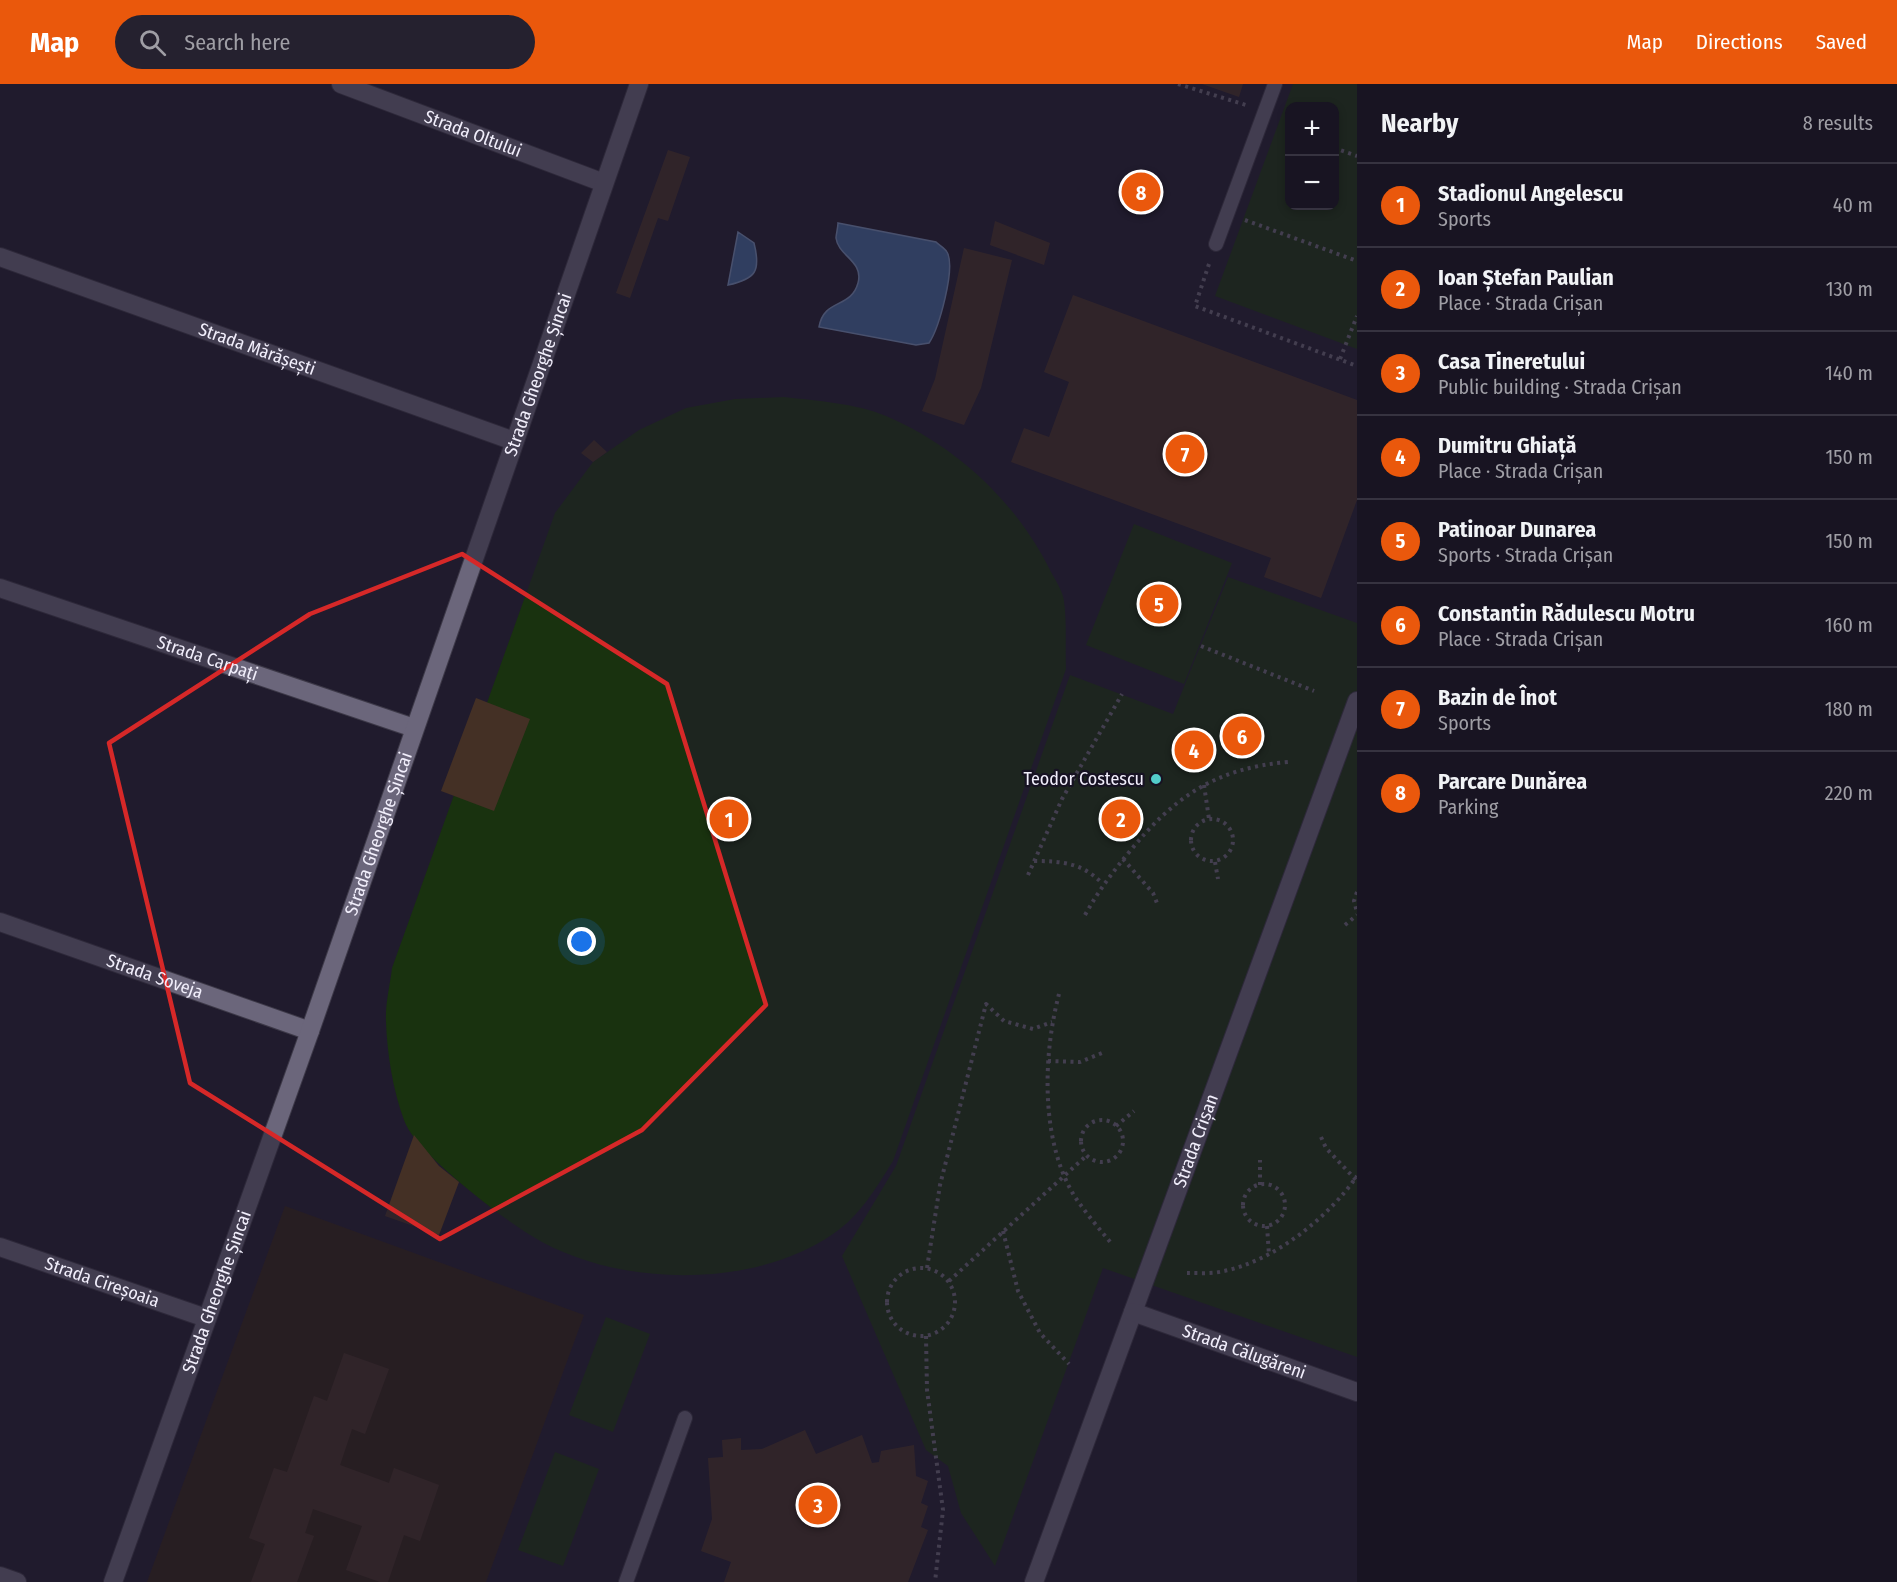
<!DOCTYPE html>
<meta charset="utf-8">
<style>
body{margin:0;font-family:"Fira Sans Condensed",sans-serif;background:#25212f;color:#f1f3f6}
.controls{position:absolute;right:18px;top:18px;display:grid;overflow:hidden;border-radius:12px;box-shadow:0 3px 9px #0003}
.controls button{width:54px;height:54px;display:grid;place-items:center;padding:0;border:0;border-bottom:2px solid #363340;background:#181422;color:#f1f3f6;font:30px sans-serif}
.you{position:absolute;left:582px;top:858px;width:21px;height:21px;margin:-15px;border:4px solid #fff;border-radius:50%;background:#1a73e8;box-shadow:0 0 0 9px #1a73e833}
.badge{display:grid;place-items:center;width:39px;height:39px;border-radius:50%;background:#ea580c;color:#fff;font-size:20px;font-weight:700}
.pin{position:absolute;translate:-50% -50%;border:3px solid #fff;box-shadow:0 2px 6px #0006}
.list{margin:0;padding:0;list-style:none}
h2{display:flex;justify-content:space-between;align-items:center;height:78px;margin:0;padding:0 24px;font-size:26px}
h2 small{font-size:20px;font-weight:400;color:#9f9ea5}
.list li{display:grid;grid-template-columns:39px 1fr auto;gap:18px;align-items:center;box-sizing:border-box;height:84px;padding:0 24px;border-top:2px solid #363340}
.list b{display:block;font-size:22px;white-space:nowrap}
.list p{margin:0;font-size:20px;white-space:nowrap;color:#9f9ea5}
.list em{font-size:20px;font-style:normal;color:#9f9ea5}
.icon{flex:none;width:33px;height:33px;fill:none;stroke:currentColor;stroke-width:2;stroke-linecap:round;stroke-linejoin:round}
.map{position:relative;flex:none;width:1357px;height:1498px;overflow:hidden}
header{display:flex;align-items:center;gap:36px;box-sizing:border-box;height:84px;padding:0 30px;background:#ea580c;color:#fff}
header strong{font-size:28px}
nav{display:flex;gap:33px;margin-inline-start:auto;font-size:21px}
.search{width:420px;height:54px;background:#25212f;display:flex;align-items:center;gap:15px;box-sizing:border-box;padding:0 21px;border-radius:33px;color:#9f9ea5;font-size:22px}
main{display:flex}
aside{flex:1;background:#181422}
.map>svg:first-child{display:block}
.education{fill:#302216}
.green{fill:#19320f;fill-rule:evenodd}
.water{fill:#44699e;stroke:#7891ba;stroke-width:1.5}
.building{fill:#443025}
.lines{fill:none;stroke-linecap:round;stroke-linejoin:round}
.service-casing{stroke:#3d3948;stroke-width:16}
.pedestrian-casing{stroke:#3d3948;stroke-width:20}
.minor-casing{stroke:#3d3948;stroke-width:20}
.tertiary-casing{stroke:#3d3948;stroke-width:20}
.path{stroke:#6d6879;stroke-width:4;stroke-dasharray:3 4.5;stroke-linecap:butt}
.service{stroke:#6b667b;stroke-width:14}
.pedestrian{stroke:#6b667b;stroke-width:18}
.minor{stroke:#6b667b;stroke-width:18}
.tertiary{stroke:#6b667b;stroke-width:18}
.marked{fill:none;stroke:#d62828;stroke-width:4.5;stroke-linejoin:round}
.poi-dot{fill:#53cdca;stroke:#171223;stroke-width:2}
.labels{text-anchor:middle;dominant-baseline:central;stroke-width:4.5;stroke-linejoin:round;paint-order:stroke}
.street-label{font-size:18px;fill:#f1eefb;stroke:#171223}
.poi-label{font-size:18px;fill:#f1eefb;stroke:#171223;text-anchor:end}
</style>
<header>
<strong>Map</strong>
<div class="search"><svg class="icon" aria-label="search" viewBox="0 0 24 24"><circle cx="10" cy="10" r="6"/><path d="M15 15l6 6"/></svg>Search here</div>
<nav><a>Map</a><a>Directions</a><a>Saved</a></nav>
</header>
<main>
<div class="map">
<svg width="1357" height="1498" viewBox="0 0 1357 1498">
<rect width="100%" height="100%" fill="#201b2d"/>
<path class="education" d="M285 1122 584 1231 486 1498H147Z"/>
<path class="green" d="M1293 0H1357V265L1215 212ZM1290 22H1334V122H1290Z
M784 313C817 317 855 319 886 332 957 362 1018 420 1051 488 1056 497 1063 508 1064 517 1067 539 1065 563 1066 585L893 1077C876 1104 860 1132 833 1150 755 1204 625 1203 542 1158 519 1145 496 1128 475 1111 456 1095 412 1060 404 1036 393 1007 387 969 386 938 385 921 390 901 392 884L555 429 593 378 639 346 686 324 735 315Z
M1134 440 1232 479 1184 600 1086 561Z
M1228 493 1357 539V1273L1103 1184 995 1482 961 1429 948 1382 926 1366 842 1172 896 1082 1070 591 1173 630Z
M606 1233 650 1250 613 1348 569 1331Z
M555 1368 599 1385 563 1482 518 1466Z"/>
<path class="water" d="M838 139 936 158C939 161 945 164 947 168 956 184 939 244 929 259L916 261 819 243C824 214 851 225 858 199 864 177 838 172 836 154 836 150 838 144 838 139Z
M738 148 754 159C761 187 756 195 728 201Z"/>
<path class="building" d="M1202 0H1243L1239 13Z
M668 66 690 73 668 137 658 134 630 214 616 209Z
M995 137 1050 159 1044 181 990 161Z
M964 164 1012 176 981 304 964 341 922 327 935 295Z
M1073 211 1357 316V416L1321 514 1264 493 1271 474 1011 378 1024 344 1049 353 1069 298 1044 288Z
M594 356 607 368 593 378 581 369Z
M476 614 530 635 494 727 441 707Z
M414 1051 439 1082 459 1098 439 1151 385 1132Z
M344 1269 389 1285 365 1350 352 1345 340 1381 389 1399 394 1384 439 1401 420 1457 404 1451 388 1498H380L346 1486 362 1442 313 1425 305 1449 314 1452 297 1498H251L265 1460 249 1454 274 1384 287 1388 314 1312 327 1317Z
M805 1346 816 1370 862 1351 872 1379 879 1378 881 1367 914 1361 916 1392 928 1397 921 1419 928 1422 921 1443 928 1446 908 1498H724L731 1478 701 1467 712 1435 708 1374 723 1373 722 1356 741 1354V1366L762 1365Z"/>
<g class="lines">
<g class="service-casing">
<path id="service" d="M1216 160 1275 0
M626 1498 685 1334"/>
</g>
<g class="pedestrian-casing">
<g id="pedestrian">
<path id="s1" d="M1034 1498 1357 617"/>
</g>
</g>
<g class="minor-casing">
<g id="minor">
<path id="s2" d="M341 0 604 99"/>
<path id="s3" d="M0 173 514 357"/>
<path id="s4" d="M0 504 414 644"/>
<path id="s5" d="M0 838 310 947"/>
<path id="s6" d="M0 1163 206 1234"/>
<path id="s7" d="M1133 1228 1357 1308"/>
<path d="M0 1492 17 1498"/>
</g>
</g>
<g class="tertiary-casing">
<g id="tertiary">
<path id="s8" d="M113 1498 310 947 639 0"/>
</g>
</g>
<path class="path" d="M1178 0 1246 21
M1334 64 1357 72
M1245 136 1357 177
M1209 180 1195 222 1357 282
M1340 275 1357 232
M1201 562 1314 607
M1204 701 1209 735
M1191 756a21 21 0 1 1 42 0a21 21 0 1 1-42 0Z
M1123 775 1153 809 1157 819
M1034 777C1062 777 1082 779 1102 799
M1215 778 1218 795
M1028 791 1062 715 1122 610
M1357 808 1354 817 1357 828
M1085 831C1099 806 1112 789 1130 767 1174 713 1216 684 1288 678
M1345 841 1357 831
M1059 910C1043 971 1040 1057 1075 1113 1086 1129 1099 1145 1112 1160
M1048 977 1080 978 1102 969
M1081 1057a21 21 0 1 1 42 0a21 21 0 1 1-42 0Z
M1116 1042 1134 1027
M1321 1053 1326 1064 1356 1096
M1243 1121a21 21 0 1 1 42 0a21 21 0 1 1-42 0Z
M1260 1101V1076
M1267 1142 1269 1171
M1003 1147 1018 1207 1040 1249 1069 1280
M887 1218a34 34 0 1 1 68 0a34 34 0 1 1-68 0Z
M927 1184 940 1101 986 920 1004 937 1033 945 1052 938
M1187 1189C1199 1189 1213 1190 1224 1187 1274 1177 1329 1133 1357 1092
M949 1197 1086 1072
M926 1252 927 1306 943 1426 935 1498"/>
<use href="#service" class="service"/>
<use href="#pedestrian" class="pedestrian"/>
<use href="#minor" class="minor"/>
<use href="#tertiary" class="tertiary"/>
</g>
<path d="M0 0H1357V1498H0ZM462 470 667 600 766 921 642 1046 440 1155 190 999 109 659 310 530Z" fill="#201b2d" fill-opacity=".55" fill-rule="evenodd"/>
<path class="marked" d="M462 470 667 600 766 921 642 1046 440 1155 190 999 109 659 310 530Z"/>
<circle class="poi-dot" cx="1156" cy="695" r="6"/>
<g class="labels">
<g class="street-label">
<text stroke="none"><textPath href="#s2" startOffset="141">Strada Oltului</textPath></text>
<text stroke="none"><textPath href="#s3" startOffset="273">Strada Mărășești</textPath></text>
<text stroke="none"><textPath href="#s8" startOffset="1280">Strada Gheorghe Șincai</textPath></text>
<text stroke="none"><textPath href="#s4" startOffset="219">Strada Carpați</textPath></text>
<text stroke="none"><textPath href="#s8" startOffset="794">Strada Gheorghe Șincai</textPath></text>
<text stroke="none"><textPath href="#s5" startOffset="164">Strada Soveja</textPath></text>
<text stroke="none"><textPath href="#s1" startOffset="470">Strada Crișan</textPath></text>
<text stroke="none"><textPath href="#s6" startOffset="108">Strada Cireșoaia</textPath></text>
<text stroke="none"><textPath href="#s8" startOffset="308">Strada Gheorghe Șincai</textPath></text>
<text stroke="none"><textPath href="#s7" startOffset="118">Strada Călugăreni</textPath></text>
</g>
<g class="poi-label">
<text x="1144" y="695">Teodor Costescu</text>
</g>
</g>
</svg>
<div class="controls">
<button>+</button>
<button>−</button>
</div>
<div class="you"></div>
<div class="pin badge" style="left:729px;top:735px">1</div>
<div class="pin badge" style="left:1121px;top:735px">2</div>
<div class="pin badge" style="left:818px;top:1421px">3</div>
<div class="pin badge" style="left:1194px;top:666px">4</div>
<div class="pin badge" style="left:1159px;top:520px">5</div>
<div class="pin badge" style="left:1242px;top:652px">6</div>
<div class="pin badge" style="left:1185px;top:370px">7</div>
<div class="pin badge" style="left:1141px;top:108px">8</div>
</div>
<aside>
<h2>Nearby<small>8 results</small></h2>
<ul class="list">
<li><span class="badge">1</span><div><b>Stadionul Angelescu</b><p>Sports</p></div><em>40 m</em></li>
<li><span class="badge">2</span><div><b>Ioan Ștefan Paulian</b><p>Place · Strada Crișan</p></div><em>130 m</em></li>
<li><span class="badge">3</span><div><b>Casa Tineretului</b><p>Public building · Strada Crișan</p></div><em>140 m</em></li>
<li><span class="badge">4</span><div><b>Dumitru Ghiață</b><p>Place · Strada Crișan</p></div><em>150 m</em></li>
<li><span class="badge">5</span><div><b>Patinoar Dunarea</b><p>Sports · Strada Crișan</p></div><em>150 m</em></li>
<li><span class="badge">6</span><div><b>Constantin Rădulescu Motru</b><p>Place · Strada Crișan</p></div><em>160 m</em></li>
<li><span class="badge">7</span><div><b>Bazin de Înot</b><p>Sports</p></div><em>180 m</em></li>
<li><span class="badge">8</span><div><b>Parcare Dunărea</b><p>Parking</p></div><em>220 m</em></li>
</ul>
</aside>
</main>
